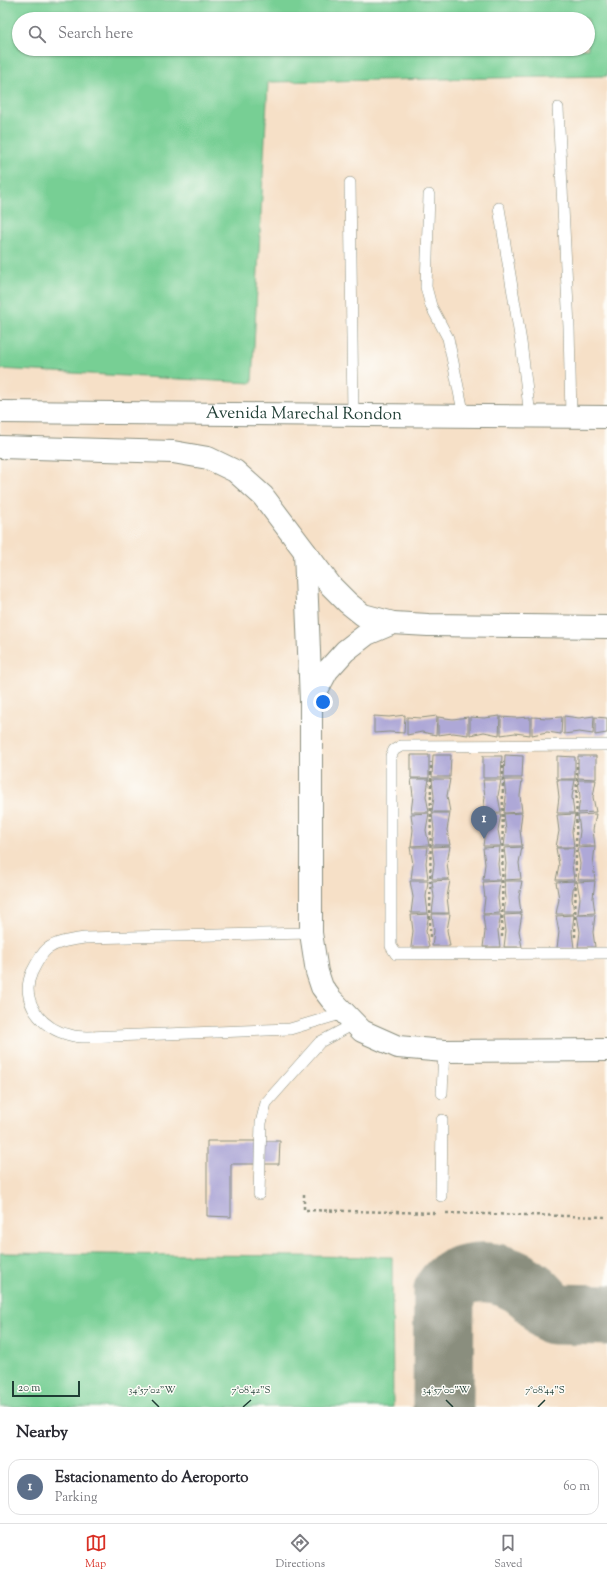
<!DOCTYPE html>
<meta charset="utf-8">
<style>
body{margin:0;font-family:"Sorts Mill Goudy",serif;background:#f7f7f7;color:#2b2b33}
.scale{position:absolute;left:12px;bottom:10px;width:68px;box-sizing:border-box;padding-left:4px;border:2px solid #1f3d34;border-top:0;font-size:11px;line-height:14px;white-space:nowrap;color:#1f3d34;-webkit-text-stroke:3px #fdfcf7;paint-order:stroke}
.you{position:absolute;left:323px;top:702px;width:14px;height:14px;margin:-10px;border:3px solid #fff;border-radius:50%;background:#1a73e8;box-shadow:0 0 0 6px #1a73e833}
.badge{display:grid;place-items:center;width:26px;height:26px;border-radius:50%;background:#d93025;color:#fff;font-size:13px;font-weight:700}
.pin{position:absolute;translate:-50% -33px;filter:drop-shadow(0 1px 2px #0008)}
.pin::after{content:'';position:absolute;top:21px;width:14px;height:12px;background:inherit;clip-path:polygon(0 0,100% 0,50% 100%)}
.list{margin:0;padding:0;list-style:none}
h2{display:flex;justify-content:space-between;align-items:center;height:52px;margin:0;padding:0 16px;font-size:17px}
h2 small{font-size:13px;font-weight:400;color:#7c7c81}
.list li{display:grid;grid-template-columns:26px 1fr auto;gap:12px;align-items:center;box-sizing:border-box;height:56px;margin:0 8px 8px;padding:0 8px;border:1px solid #e1e1e2;border-radius:12px}
.list b{display:block;font-size:15px;white-space:nowrap}
.list p{margin:0;font-size:13px;white-space:nowrap;color:#7c7c81}
.list em{font-size:13px;font-style:normal;color:#7c7c81}
.icon{flex:none;width:22px;height:22px;fill:none;stroke:currentColor;stroke-width:2;stroke-linecap:round;stroke-linejoin:round}
.map{position:relative;flex:none;width:607px;height:1407px;overflow:hidden}
.search{position:absolute;background:#fff;box-shadow:0 1px 3px #0004;left:12px;right:12px;top:12px;height:44px;display:flex;align-items:center;gap:10px;box-sizing:border-box;padding:0 14px;border-radius:22px;color:#7c7c81;font-size:15px}
.sheet{height:116px;background:#fff}
nav{display:flex;justify-content:space-around;align-items:center;box-sizing:border-box;height:56px;border-top:1px solid #e1e1e2;background:#fff;font-size:11px;color:#7c7c81}
nav a{display:grid;justify-items:center;gap:2px}
nav .on{color:#d93025}
.map>svg:first-child{display:block}
.green{fill:#77cf94;stroke:#4b8664;fill-rule:evenodd}
.lines{fill:none;stroke-linecap:round;stroke-linejoin:round}
.taxiway{stroke:#8a8e7e;stroke-width:61}
.building{fill:#aea8d7}
.service-casing{stroke:#8a8e7e;stroke-width:12}
.tertiary-casing{stroke:#8a8e7e;stroke-width:24}
.primary-casing{stroke:#8a8e7e;stroke-width:24}
.path{stroke:#8a8e7e;stroke-width:2.5;stroke-dasharray:3 3;stroke-linecap:butt}
.service{stroke:#fff;stroke-width:11}
.tertiary{stroke:#fff;stroke-width:22}
.primary{stroke:#fff;stroke-width:22}
.ticks{fill:none;stroke:#1f3d34;stroke-width:1.5}
.labels{text-anchor:middle;dominant-baseline:central;stroke-width:3;stroke-linejoin:round;paint-order:stroke}
.street-label{font-size:17px;fill:#1f3d34;stroke:#fdfcf7}
.ticks-label{font-size:10px;text-anchor:middle;fill:#1f3d34;stroke:#fdfcf7;stroke-width:3;stroke-linejoin:round;paint-order:stroke}
</style>
<div class="map">
<svg width="607" height="1407" viewBox="0 0 607 1407">
<rect width="100%" height="100%" fill="#fdfcf7"/>
<filter id="ink" filterUnits="userSpaceOnUse"><feTurbulence type="fractalNoise" baseFrequency=".025" numOctaves="2"/><feDisplacementMap in="SourceGraphic" scale="8" xChannelSelector="R" yChannelSelector="G"/><feConvolveMatrix kernelMatrix="1 2 1 2 8 2 1 2 1" color-interpolation-filters="sRGB"/></filter>
<filter id="wash" filterUnits="userSpaceOnUse"><feTurbulence type="fractalNoise" baseFrequency=".012" numOctaves="4" result="noise"/><feDisplacementMap in="SourceGraphic" scale="16" xChannelSelector="R" yChannelSelector="G"/><feGaussianBlur stdDeviation="0.9" result="paint"/><feColorMatrix in="noise" values="0 0 0 0 0 0 0 0 0 0 0 0 0 0 0 0 0 1.4 0 .05"/><feComposite in="paint" operator="in"/></filter>
<g filter="url(#wash)">
<rect width="100%" height="100%" fill="#f6e0c7"/>
<path class="green" d="M0 0H607V76L268 82 252 383 0 369ZM19 19H588V49H19Z
M0 1253 392 1257 393 1407H0Z"/>
<g class="lines">
<path class="taxiway" d="M443 1407 444 1290C451 1279 457 1277 470 1274 492 1270 514 1277 531 1291 539 1298 546 1307 553 1314L607 1315"/>
</g>
<g id="blocks">
<path class="building" d="M405 715 404 733 389 732 374 733V716L389 717Z
M437 716 436 735 422 732 407 735V717L421 718Z
M500 716 499 735 484 732 470 735V717L484 718Z
M564 716 579 718 594 716 593 734 579 732 564 734Z
M438 717 453 719 468 717V735L453 733 438 735Z
M501 717 515 718 530 717V735L515 733 501 735Z
M532 717 547 718 562 717 561 734 547 732 532 735Z
M595 717 607 718V733L595 735Z
M411 755H429V778H411Z
M433 755H451L450 777H432Z
M505 755 523 756 522 778H504Z
M483 756H502L501 778H483Z
M557 756 575 757V779H557Z
M578 756H596V779L578 778Z
M411 779H429L426 796 429 812H411L413 796Z
M432 779H450L447 796 450 812H432L434 796Z
M483 780H501L498 796 501 812 483 813 485 797Z
M504 780H522L520 796 522 812 504 813 506 797Z
M557 780H575L572 797 574 813H557L559 797Z
M578 780H596L593 797 596 812 578 813 580 797Z
M429 813 426 830 429 845 411 846 413 830 411 814Z
M432 813H450L447 830 450 845H432L434 830Z
M522 813 520 830 522 846H504L506 831 504 814Z
M483 814H501L498 830 501 846H483L485 831Z
M575 814 572 831 574 847H556L559 831 557 815Z
M596 814 593 830 595 846H578L580 831 578 815Z
M450 846 447 863 449 879H432L434 863 432 847Z
M410 847H428L426 863 428 879H411L413 864Z
M500 847 498 864 500 880H483L485 864 483 848Z
M522 847 519 863 521 879 504 880 506 864 504 848Z
M595 847 593 864 595 880H578L580 864 577 848Z
M556 848H574L572 864 574 880H556L559 865Z
M450 880 447 897 449 913H432L434 897 432 881Z
M410 881H428L426 897 428 913H411L413 897Z
M500 881 498 898 500 913 483 914 485 898 483 882Z
M504 881H522L519 897 521 913H504L506 898Z
M574 881 572 898 574 914H556L559 899 556 882Z
M595 881 593 898 595 913 578 914 580 898 577 882Z
M429 914 426 931 429 947H411L413 931 411 915Z
M432 914H450L447 930 450 946H432L434 931Z
M522 914 519 931 522 947H504L506 931 504 915Z
M483 915H501L498 931 500 947H483L485 932Z
M574 915 572 932 574 948H557L559 932 556 916Z
M577 915H595L593 932 595 947H578L580 932Z
M207 1141H280L279 1164H231V1217L207 1216Z"/>
</g>
</g>
<g filter="url(#ink)">
<use href="#blocks" fill-opacity="0" stroke="#8a8e7e" stroke-width="1"/>
<g class="lines">
<g class="service-casing">
<path id="service" d="M558 108 569 327 571 417
M350 183 353 415
M429 195 426 287 431 306 448 338 464 416
M499 208 521 342 530 416
M607 745 401 746 394 750 391 756V946L396 954 607 953
M311 933 85 938C72 940 58 941 47 949 41 954 36 964 32 972 19 1000 41 1029 70 1035 76 1037 82 1037 88 1037L290 1029 344 1013
M442 1093 444 1051
M259 1194 261 1123 266 1103 320 1042 354 1024
M441 1196 442 1120"/>
</g>
<g class="tertiary-casing">
<path id="tertiary" d="M305 552 311 701V933L317 972 322 987 331 999 362 1031 398 1047 444 1051 607 1050
M311 701 327 671 345 651 367 634 393 623"/>
</g>
<g class="primary-casing">
<g id="primary">
<path id="s1" d="M0 412 607 417"/>
<path d="M0 447 173 452 208 458 235 471 263 496 331 586 348 603 363 615 393 623 428 625 607 627"/>
</g>
</g>
<path class="path" d="M430 937 431 762
M502 937 503 762
M575 937 577 762
M304 1194V1210L437 1213
M446 1213 607 1217"/>
<use href="#service" class="service"/>
<use href="#tertiary" class="tertiary"/>
<use href="#primary" class="primary"/>
</g>
</g>
<path class="ticks" d="M152 1400 159 1407M446 1400 453 1407M243 1407 251 1400M538 1407 545 1400"/>
<g class="labels">
<g class="street-label">
<text stroke="none"><textPath href="#s1" startOffset="304">Avenida Marechal Rondon</textPath></text>
</g>
</g>
<g class="ticks-label">
<text x="152" y="1393">34°57'02"W</text>
<text x="251" y="1393">7°08'42"S</text>
<text x="446" y="1393">34°57'00"W</text>
<text x="545" y="1393">7°08'44"S</text>
</g>
</svg>
<div class="scale">20 m</div>
<div class="you"></div>
<div class="pin badge" style="left:484px;top:839px;background:#5c6f8a">1</div>
<div class="search"><svg class="icon" aria-label="search" viewBox="0 0 24 24"><circle cx="10" cy="10" r="6"/><path d="M15 15l6 6"/></svg>Search here</div>
</div>
<section class="sheet">
<h2>Nearby<small></small></h2>
<ul class="list">
<li><span class="badge" style="background:#5c6f8a">1</span><div><b>Estacionamento do Aeroporto</b><p>Parking</p></div><em>60 m</em></li>
</ul>
</section>
<nav>
<a class="on"><svg class="icon" aria-label="map" viewBox="0 0 24 24"><path d="M3 6l6-2 6 2 6-2v14l-6 2-6-2-6 2zM9 4v14M15 6v14"/></svg>Map</a>
<a><svg class="icon" aria-label="directions" viewBox="0 0 24 24"><path d="M12 3l9 9-9 9-9-9zM9 14v-3h6M13 9l2 2-2 2"/></svg>Directions</a>
<a><svg class="icon" aria-label="saved" viewBox="0 0 24 24"><path d="M7 4h10v16l-5-4-5 4z"/></svg>Saved</a>
</nav>
